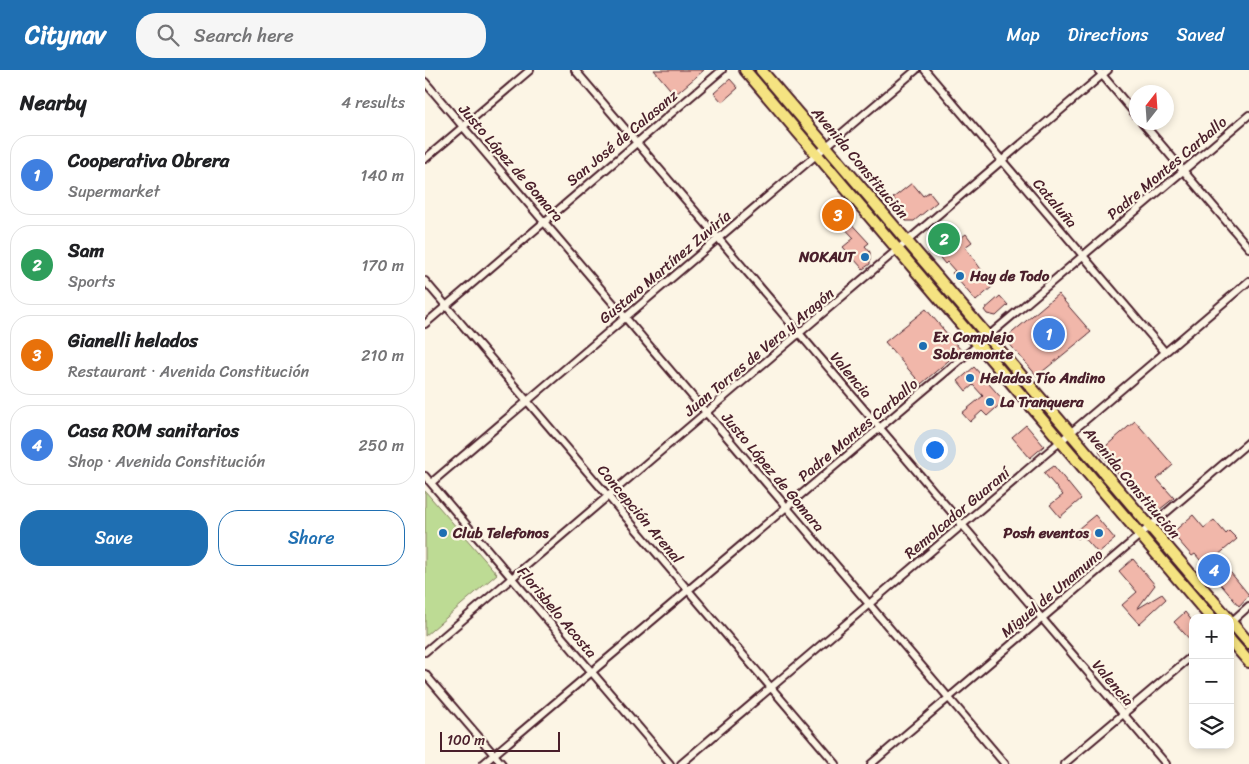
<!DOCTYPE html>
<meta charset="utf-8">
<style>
body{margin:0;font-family:Sriracha,sans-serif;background:#f6f6f6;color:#202124}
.controls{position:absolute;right:15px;bottom:15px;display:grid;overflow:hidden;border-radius:10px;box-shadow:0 2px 8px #0003}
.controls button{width:45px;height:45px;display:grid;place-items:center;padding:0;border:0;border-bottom:1px solid #e0e0e0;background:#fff;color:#202124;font:25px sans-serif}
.compass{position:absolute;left:704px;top:15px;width:45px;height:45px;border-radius:50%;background:#fff;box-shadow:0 2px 8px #0003;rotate:17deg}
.scale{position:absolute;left:15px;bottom:12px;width:120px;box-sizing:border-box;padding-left:5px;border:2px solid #4a1f2b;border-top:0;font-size:14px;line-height:18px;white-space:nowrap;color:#4a1f2b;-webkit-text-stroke:4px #fcf5e5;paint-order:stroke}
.you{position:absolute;left:509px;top:379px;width:18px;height:18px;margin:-12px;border:4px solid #fff;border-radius:50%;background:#1a73e8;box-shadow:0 0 0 8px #1a73e833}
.badge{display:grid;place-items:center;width:32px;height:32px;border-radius:50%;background:#1f6fb2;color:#fff;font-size:16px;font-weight:700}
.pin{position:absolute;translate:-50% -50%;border:2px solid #fff;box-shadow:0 1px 5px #0006}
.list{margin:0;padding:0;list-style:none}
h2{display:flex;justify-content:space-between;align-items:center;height:65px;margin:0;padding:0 20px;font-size:21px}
h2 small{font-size:16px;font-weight:400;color:#757577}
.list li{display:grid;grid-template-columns:32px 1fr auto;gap:15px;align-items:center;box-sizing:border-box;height:80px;margin:0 10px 10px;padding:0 10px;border:1px solid #e0e0e0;border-radius:20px}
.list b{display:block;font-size:19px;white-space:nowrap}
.list p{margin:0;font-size:16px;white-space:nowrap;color:#757577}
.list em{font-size:16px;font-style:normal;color:#757577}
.actions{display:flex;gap:10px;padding:15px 20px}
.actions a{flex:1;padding:11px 0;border:1px solid #1f6fb2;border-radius:20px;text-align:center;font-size:18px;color:#1f6fb2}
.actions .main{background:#1f6fb2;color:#fff}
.icon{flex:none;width:28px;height:28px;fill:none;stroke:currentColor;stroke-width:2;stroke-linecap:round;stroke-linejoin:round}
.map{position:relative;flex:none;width:824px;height:694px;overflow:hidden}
header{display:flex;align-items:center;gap:30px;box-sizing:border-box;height:70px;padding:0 25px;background:#1f6fb2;color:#fff}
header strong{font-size:24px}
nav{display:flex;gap:28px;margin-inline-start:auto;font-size:18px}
.search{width:350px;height:45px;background:#f6f6f6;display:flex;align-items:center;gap:12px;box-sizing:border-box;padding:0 18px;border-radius:20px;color:#757577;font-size:19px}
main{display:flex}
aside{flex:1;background:#fff}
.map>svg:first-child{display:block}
.green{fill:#bddb94;stroke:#847d60}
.building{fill:#f1b7aa;stroke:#4a1f2b}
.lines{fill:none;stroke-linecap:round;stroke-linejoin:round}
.street-casing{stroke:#4a1f2b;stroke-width:10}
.primary-casing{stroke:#4a1f2b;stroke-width:14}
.street{stroke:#fcf5e5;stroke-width:6}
.primary{stroke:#f5e381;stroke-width:10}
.poi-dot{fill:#1f6fb2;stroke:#fcf5e5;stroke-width:2}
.labels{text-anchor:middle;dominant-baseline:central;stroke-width:4.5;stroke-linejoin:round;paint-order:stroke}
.street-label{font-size:15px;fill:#4a1f2b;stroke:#fcf5e5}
.poi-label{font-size:15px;font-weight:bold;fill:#4a1f2b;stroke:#fcf5e5;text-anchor:start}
</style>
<header>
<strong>Citynav</strong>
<div class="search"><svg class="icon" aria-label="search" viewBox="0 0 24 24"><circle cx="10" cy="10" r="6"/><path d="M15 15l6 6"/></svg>Search here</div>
<nav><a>Map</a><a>Directions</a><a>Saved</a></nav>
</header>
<main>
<aside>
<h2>Nearby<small>4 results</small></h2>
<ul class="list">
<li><span class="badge" style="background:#3f7fe0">1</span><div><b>Cooperativa Obrera</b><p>Supermarket</p></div><em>140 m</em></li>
<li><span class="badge" style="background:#2e9e5b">2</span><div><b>Sam</b><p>Sports</p></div><em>170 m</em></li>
<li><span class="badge" style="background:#e8710a">3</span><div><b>Gianelli helados</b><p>Restaurant · Avenida Constitución</p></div><em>210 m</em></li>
<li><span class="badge" style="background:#3f7fe0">4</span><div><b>Casa ROM sanitarios</b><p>Shop · Avenida Constitución</p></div><em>250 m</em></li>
</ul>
<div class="actions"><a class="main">Save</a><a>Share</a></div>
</aside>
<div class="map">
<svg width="824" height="694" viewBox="0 0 824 694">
<rect width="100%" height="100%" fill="#fcf5e5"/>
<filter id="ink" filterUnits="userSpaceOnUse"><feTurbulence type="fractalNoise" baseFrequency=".02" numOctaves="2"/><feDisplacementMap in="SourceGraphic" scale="10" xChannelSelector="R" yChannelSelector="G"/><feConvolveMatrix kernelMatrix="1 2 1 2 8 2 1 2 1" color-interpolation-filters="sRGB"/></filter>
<g filter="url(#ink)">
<path class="green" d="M0 421 72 504 0 566Z"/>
<path class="building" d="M229 0H279L250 25Z
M305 9 313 18 297 32 289 23Z
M487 113 498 126 504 122 512 132 489 151H481L476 145 480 142 468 128Z
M409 135 444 173 440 176 445 182V194L438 199 418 177 429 168 412 150 405 156 397 145Z
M517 159 529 173 541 164 547 172 540 177 568 216 551 231 527 203 530 201 522 192 520 194 504 174 503 171Z
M633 224 666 262 612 306 582 271V267Z
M575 226 583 235 571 246 562 244 559 240Z
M501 239 536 280 496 314 460 272Z
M549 297 579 331 562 346 557 341 545 352 537 343 558 326 548 315 541 321 533 311Z
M710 351 748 395 732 409 749 428 729 444 674 382Z
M601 355 619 376 605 388 587 367Z
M629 396 656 429 635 447 625 435 638 425 619 403Z
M670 445 690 469 673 483 657 465 653 469 648 463Z
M768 445 779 458 789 450 801 464 804 461 812 469 792 486 824 525 814 536 770 484 767 486 747 463Z
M708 489 730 515 712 539 737 524 741 529 714 554 697 535 712 522 694 501Z
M760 542 768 552V573L749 552Z"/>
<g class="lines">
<g class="street-casing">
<path id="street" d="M150 0 741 694
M500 0 740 282
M673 0 712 46
M0 12 580 694
M717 52 824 178
M0 89 105 0
M0 211 411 694
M0 254 297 0
M0 406 245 694
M6 413 491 0
M805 553 824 536
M0 582 683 0
M0 604 77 694
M58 694 824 45
M256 694 824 211
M446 694 824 372
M639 694 768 585"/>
</g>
<g class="primary-casing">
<path id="primary" d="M320 0 786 548
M336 0 803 548
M805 551 824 573
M805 570 824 592"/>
</g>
<use href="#street" class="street"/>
<use href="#primary" class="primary"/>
</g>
</g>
<g class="poi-dot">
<circle cx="440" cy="187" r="5"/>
<circle cx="535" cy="206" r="5"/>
<circle cx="498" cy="276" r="5"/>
<circle cx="545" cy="308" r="5"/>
<circle cx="565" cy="332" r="5"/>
<circle cx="18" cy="463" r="5"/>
<circle cx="674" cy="463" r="5"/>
</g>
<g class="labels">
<g class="street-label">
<text transform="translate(197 68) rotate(-40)">San José de Calasanz</text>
<text transform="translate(86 93) rotate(49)">Justo López de Gomara</text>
<text transform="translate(435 93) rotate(50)">Avenida Constitución</text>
<text transform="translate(742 98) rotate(-40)">Padre Montes Carballo</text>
<text transform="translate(630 133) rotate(50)">Cataluña</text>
<text transform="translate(240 197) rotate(-40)">Gustavo Martínez Zuviría</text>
<text transform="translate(334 282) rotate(-40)">Juan Torres de Vera y Aragón</text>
<text transform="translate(426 305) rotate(50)">Valencia</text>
<text transform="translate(433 360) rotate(-40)">Padre Montes Carballo</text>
<text transform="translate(348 402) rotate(50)">Justo López de Gomara</text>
<text transform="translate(707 413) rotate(50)">Avenida Constitución</text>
<text transform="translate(532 443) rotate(-40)">Remolcador Guaraní</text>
<text transform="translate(215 444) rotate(50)">Concepción Arenal</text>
<text transform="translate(627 523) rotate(-40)">Miguel de Unamuno</text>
<text transform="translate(132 542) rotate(50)">Florisbelo Acosta</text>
<text transform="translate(688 613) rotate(50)">Valencia</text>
</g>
<g class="poi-label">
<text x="430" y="187" text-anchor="end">NOKAUT</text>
<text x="545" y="206">Hay de Todo</text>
<text x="508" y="267">Ex Complejo<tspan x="508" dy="17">Sobremonte</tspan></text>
<text x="555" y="308">Helados Tío Andino</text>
<text x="575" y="332">La Tranquera</text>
<text x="28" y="463">Club Telefonos</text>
<text x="664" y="463" text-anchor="end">Posh eventos</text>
</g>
</g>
</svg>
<div class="controls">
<button>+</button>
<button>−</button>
<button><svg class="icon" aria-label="layers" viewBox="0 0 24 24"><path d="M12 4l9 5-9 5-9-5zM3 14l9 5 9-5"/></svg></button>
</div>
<svg class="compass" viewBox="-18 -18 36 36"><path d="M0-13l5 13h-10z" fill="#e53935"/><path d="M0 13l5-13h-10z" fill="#757577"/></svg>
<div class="scale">100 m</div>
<div class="you"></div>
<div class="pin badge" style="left:624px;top:264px;background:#3f7fe0">1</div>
<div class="pin badge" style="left:519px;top:169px;background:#2e9e5b">2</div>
<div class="pin badge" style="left:413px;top:145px;background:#e8710a">3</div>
<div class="pin badge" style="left:789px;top:500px;background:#3f7fe0">4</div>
</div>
</main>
